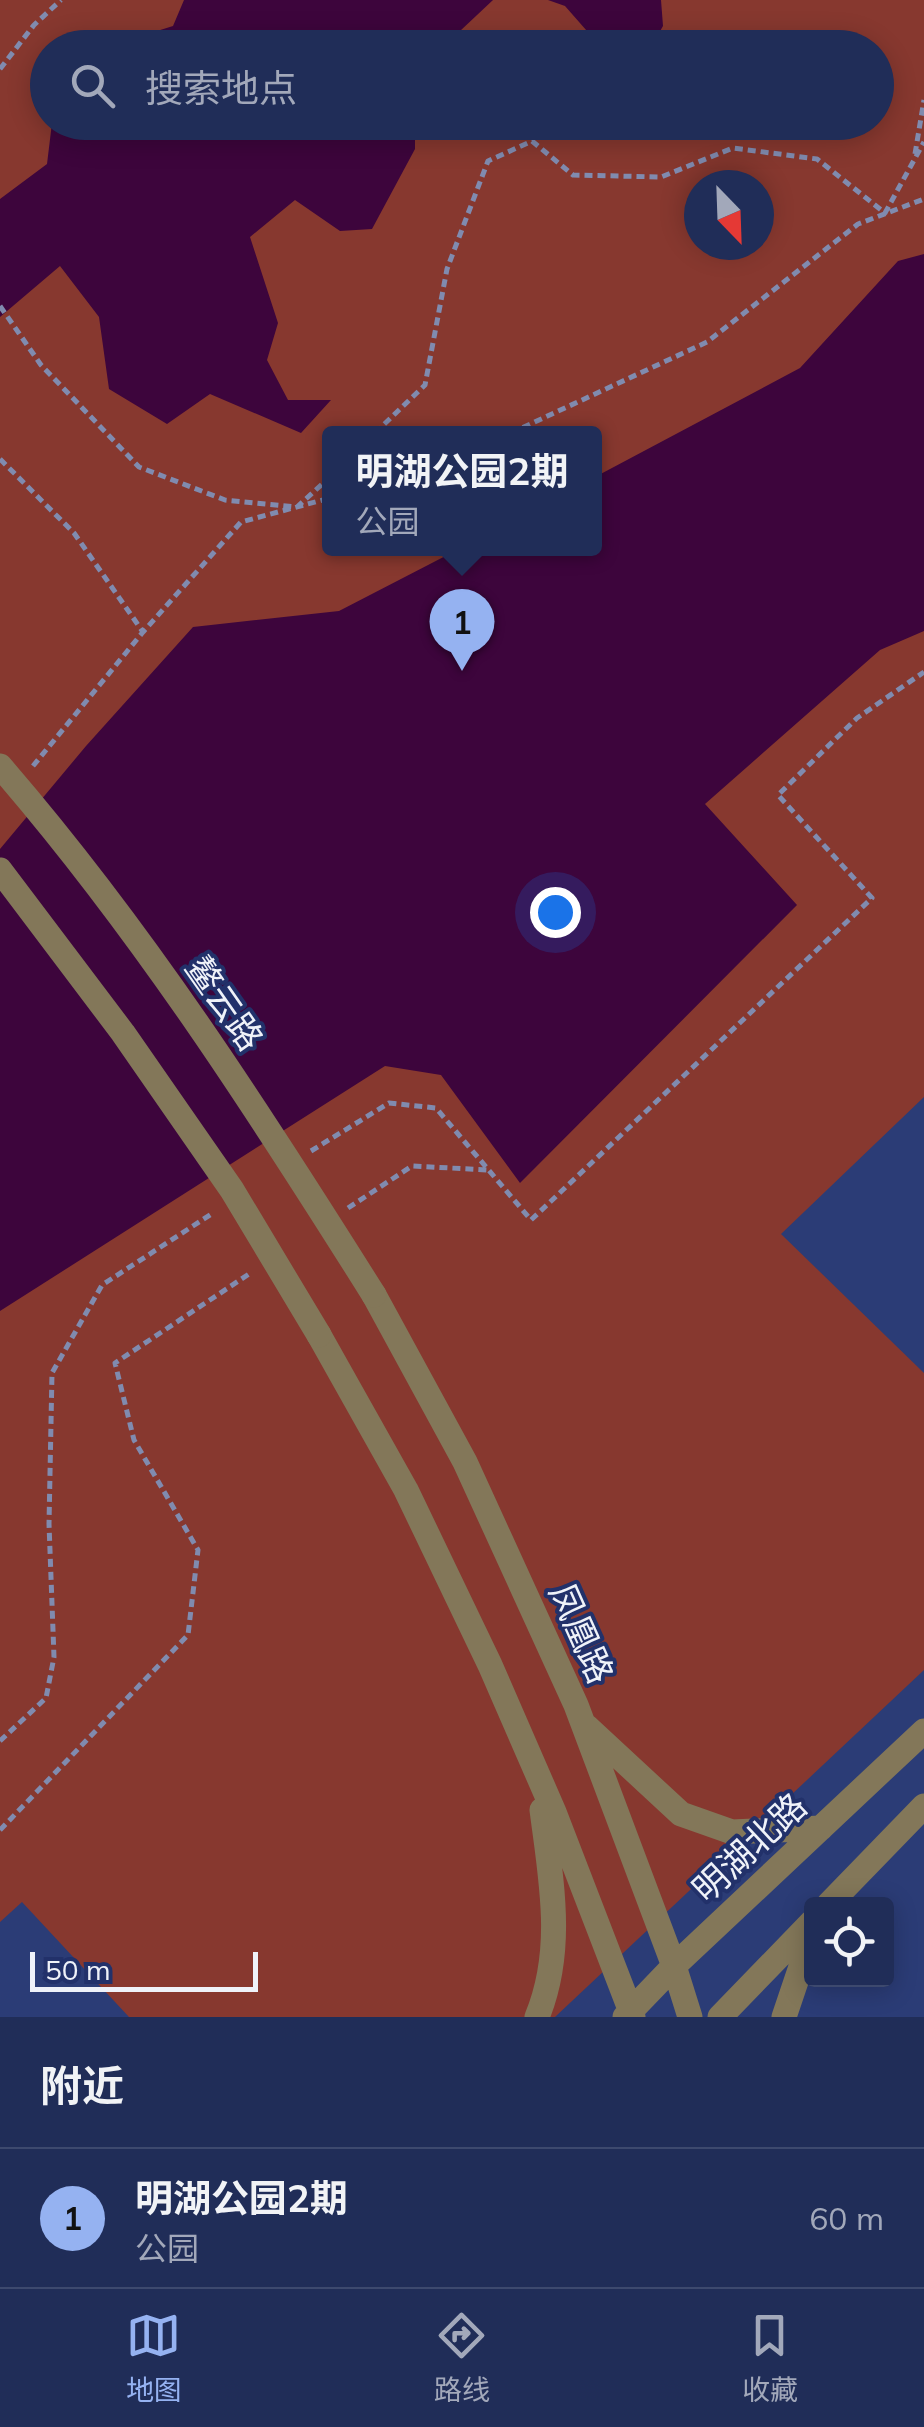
<!DOCTYPE html>
<html lang="zh">
<meta charset="utf-8">
<style>
body{margin:0;font-family:Mulish,"Noto Sans SC",sans-serif;background:#28355e;color:#f1f3f6}
.controls{position:absolute;right:30px;bottom:30px;display:grid;overflow:hidden;border-radius:10px;box-shadow:0 5px 25px #0003}
.controls button{width:90px;height:90px;display:grid;place-items:center;padding:0;border:0;border-bottom:2px solid #3d496e;background:#202d58;color:#f1f3f6;font:50px sans-serif}
.compass{position:absolute;left:684px;top:170px;width:90px;height:90px;border-radius:50%;background:#202d58;box-shadow:0 5px 25px #0003;rotate:157deg}
.scale{position:absolute;left:30px;bottom:25px;width:228px;box-sizing:border-box;padding-left:10px;border:5px solid #eff2f9;border-top:0;font-size:28px;line-height:35px;white-space:nowrap;color:#eff2f9;-webkit-text-stroke:8px #22316a;paint-order:stroke}
.you{position:absolute;left:555px;top:912px;width:35px;height:35px;margin:-25px;border:8px solid #fff;border-radius:50%;background:#1a73e8;box-shadow:0 0 0 15px #1a73e833}
.badge{display:grid;place-items:center;width:65px;height:65px;border-radius:50%;background:#95b2f1;color:#111;font-size:32px;font-weight:700}
.pin{position:absolute;translate:-50% -82px;filter:drop-shadow(0 2px 5px #0008)}
.pin::after{content:'';position:absolute;top:52px;width:35px;height:30px;background:inherit;clip-path:polygon(0 0,100% 0,50% 100%)}
.popup{position:absolute;left:322px;top:426px;width:280px;height:130px;box-sizing:border-box;display:grid;place-content:center;border-radius:10px;background:#202d58;filter:drop-shadow(0 2px 8px #0005);font-size:32px;white-space:nowrap;color:#a2a8ba}
.popup b{font-size:38px;color:#f1f3f6}
.popup::after{content:'';position:absolute;left:50%;top:100%;margin-left:-20px;border:20px solid transparent;border-top-color:#202d58}
.list{margin:0;padding:0;list-style:none}
h2{display:flex;justify-content:space-between;align-items:center;height:130px;margin:0;padding:0 40px;font-size:42px}
h2 small{font-size:32px;font-weight:400;color:#a2a8ba}
.list li{display:grid;grid-template-columns:65px 1fr auto;gap:30px;align-items:center;box-sizing:border-box;height:140px;padding:0 40px;border-top:2px solid #3d496e}
.list b{display:block;font-size:38px;white-space:nowrap}
.list p{margin:0;font-size:32px;white-space:nowrap;color:#a2a8ba}
.list em{font-size:32px;font-style:normal;color:#a2a8ba}
.icon{flex:none;width:55px;height:55px;fill:none;stroke:currentColor;stroke-width:2;stroke-linecap:round;stroke-linejoin:round}
.map{position:relative;flex:none;width:924px;height:2017px;overflow:hidden}
.search{position:absolute;background:#202d58;box-shadow:0 5px 25px #0003;left:30px;right:30px;top:30px;height:110px;display:flex;align-items:center;gap:25px;box-sizing:border-box;padding:0 35px;border-radius:55px;color:#a2a8ba;font-size:38px}
.sheet{height:270px;background:#202d58}
nav{display:flex;justify-content:space-around;align-items:center;box-sizing:border-box;height:140px;border-top:2px solid #3d496e;background:#202d58;font-size:28px;color:#a2a8ba}
nav a{display:grid;justify-items:center;gap:5px}
nav .on{color:#95b2f1}
.map>svg:first-child{display:block}
.green{fill:#87382f;fill-rule:evenodd}
.water{fill:#3d053c}
.lines{fill:none;stroke-linecap:round;stroke-linejoin:round}
.path{stroke:#808baf;stroke-width:5;stroke-dasharray:8 5;stroke-linecap:butt}
.minor{stroke:#837759;stroke-width:25}
.minor-bridge{stroke:#837759;stroke-width:25}
.labels{text-anchor:middle;dominant-baseline:central;stroke-width:8;stroke-linejoin:round;paint-order:stroke}
.street-label{font-size:35px;fill:#eff2f9;stroke:#22316a}
</style>
<div class="map">
<svg width="924" height="2017" viewBox="0 0 924 2017">
<rect width="100%" height="100%" fill="#2b3c76"/>
<path class="green" d="M0 0H924V1097L781 1234 924 1373V1670L555 2017H129L22 1902 0 1922ZM48 48H876V122H48ZM699 185H759V245H699ZM330 433H594V548H330Z"/>
<path class="water" d="M184 0H493L443 47H106L173 26Z
M548 0H661L663 26 651 47H601L565 6Z
M52 123H415V149L372 229 340 231 295 200 250 237 278 323 267 360 288 400H331L301 433 210 394 167 424 109 389 99 317 60 266 0 317V199L47 164Z
M924 254V631L880 650 705 804 797 905 520 1183 441 1075 385 1066 0 1311V849L86 746 193 627 339 611 459 549 594 548 595 477 800 368 898 261Z"/>
<g class="lines">
<path class="path" d="M0 69 34 25 61 0
M915 154 924 100
M0 306 41 365 139 467 225 500 297 507 330 477
M375 433 425 385 447 269 488 161 532 141 573 175 661 177 733 148 817 159 885 213 924 142
M511 433 707 342 858 224 924 199
M0 459 74 533 143 632
M33 766 143 632 241 522 330 498
M311 1151 389 1103 436 1108 531 1220 872 898 778 795 857 718 924 672
M348 1208 412 1166 488 1170
M0 1741 46 1698 54 1657 49 1524 52 1373 102 1285 213 1213
M0 1830 188 1635 198 1550 134 1440 115 1363 252 1272"/>
<path class="minor" d="M374 1295 465 1462 576 1705 674 1966 690 2017
M319 1335 406 1490 490 1665 554 1812 633 2017
M587 1727 681 1814 732 1832 821 1828
M829 1904 924 1806
M537 2017C565 1949 551 1880 542 1810
M625 2017 674 1966 924 1731
M720 2017 812 1922
M784 2017 812 1934"/>
<path class="minor-bridge" d="M0 766C142 930 259 1112 374 1295
M0 870 123 1033 232 1190 319 1335"/>
</g>
<g class="labels">
<g class="street-label">
<text transform="translate(225 1003) rotate(55)">鳌云路</text>
<text transform="translate(582 1633) rotate(66)">凤凰路</text>
<text transform="translate(749 1847) rotate(-43)">明湖北路</text>
</g>
</g>
</svg>
<div class="controls">
<button><svg class="icon" aria-label="locate" viewBox="0 0 24 24"><circle cx="12" cy="12" r="6"/><path d="M12 2v4M12 18v4M2 12h4M18 12h4"/></svg></button>
</div>
<svg class="compass" viewBox="-18 -18 36 36"><path d="M0-13l5 13h-10z" fill="#e53935"/><path d="M0 13l5-13h-10z" fill="#a2a8ba"/></svg>
<div class="scale">50 m</div>
<div class="you"></div>
<div class="pin badge" style="left:462px;top:671px">1</div>
<div class="popup"><b>明湖公园2期</b>公园</div>
<div class="search"><svg class="icon" aria-label="search" viewBox="0 0 24 24"><circle cx="10" cy="10" r="6"/><path d="M15 15l6 6"/></svg>搜索地点</div>
</div>
<section class="sheet">
<h2>附近<small></small></h2>
<ul class="list">
<li><span class="badge">1</span><div><b>明湖公园2期</b><p>公园</p></div><em>60 m</em></li>
</ul>
</section>
<nav>
<a class="on"><svg class="icon" aria-label="map" viewBox="0 0 24 24"><path d="M3 6l6-2 6 2 6-2v14l-6 2-6-2-6 2zM9 4v14M15 6v14"/></svg>地图</a>
<a><svg class="icon" aria-label="directions" viewBox="0 0 24 24"><path d="M12 3l9 9-9 9-9-9zM9 14v-3h6M13 9l2 2-2 2"/></svg>路线</a>
<a><svg class="icon" aria-label="saved" viewBox="0 0 24 24"><path d="M7 4h10v16l-5-4-5 4z"/></svg>收藏</a>
</nav>
